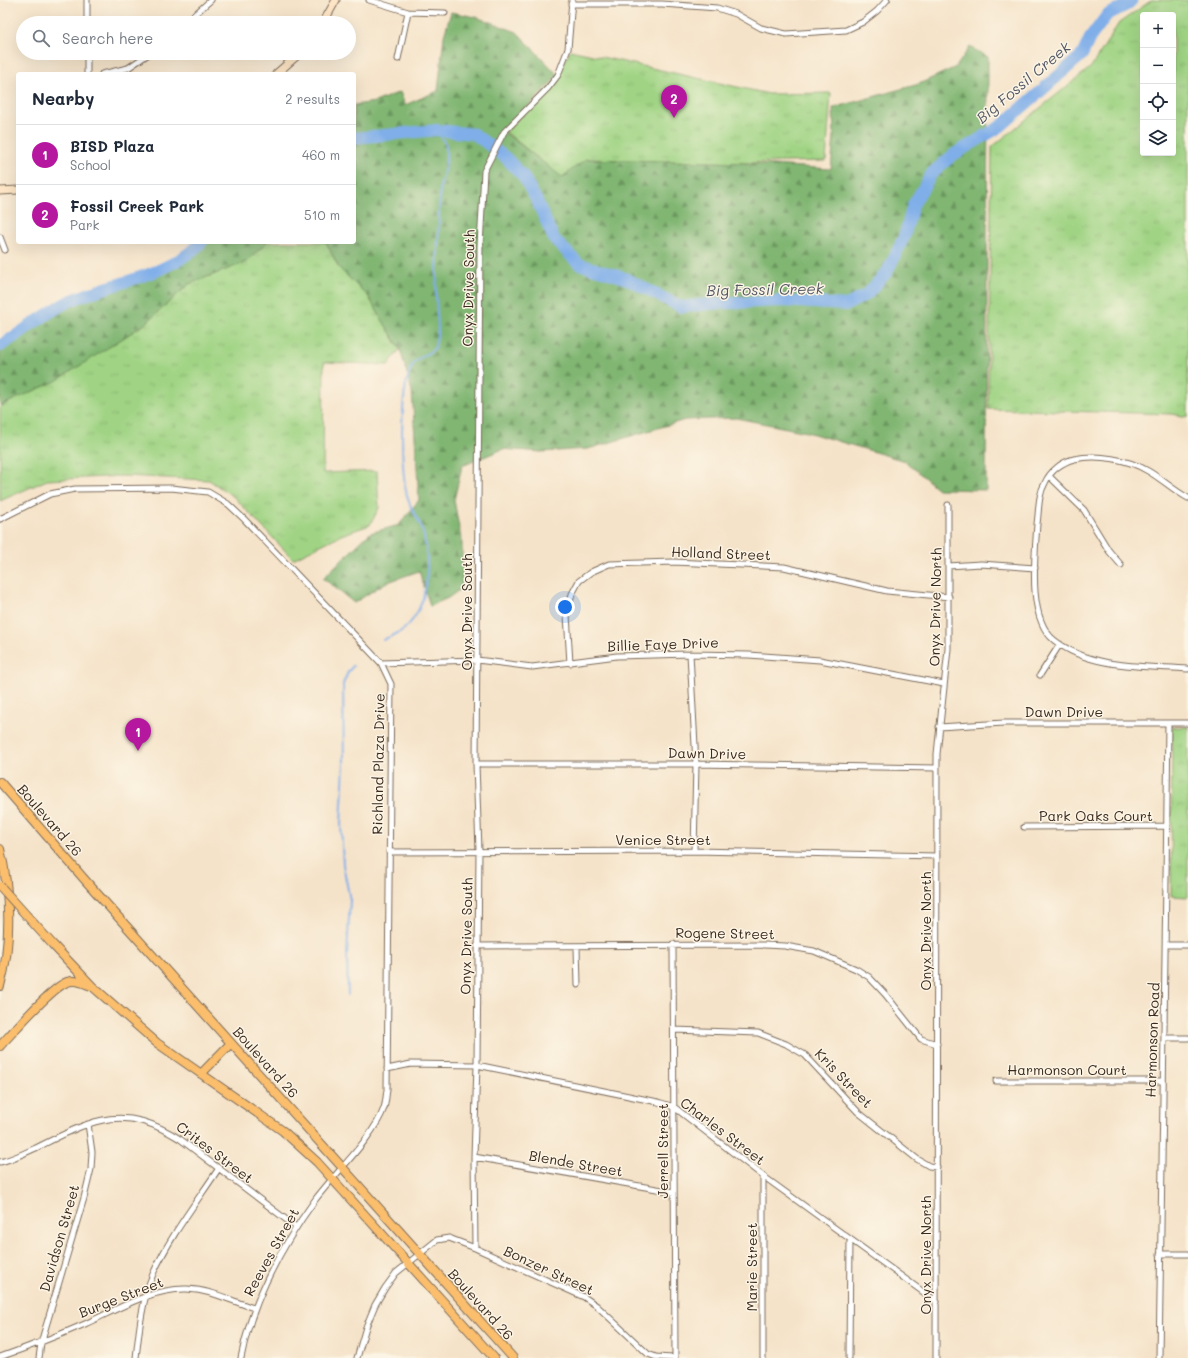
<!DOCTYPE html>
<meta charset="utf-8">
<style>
body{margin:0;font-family:Mali,sans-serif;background:#f6f6f7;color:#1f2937}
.controls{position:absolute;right:12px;top:12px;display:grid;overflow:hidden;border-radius:4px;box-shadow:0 4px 16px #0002}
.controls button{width:36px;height:36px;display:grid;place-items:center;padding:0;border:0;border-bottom:1px solid #e0e1e3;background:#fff;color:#1f2937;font:20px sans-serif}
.you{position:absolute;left:565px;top:607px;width:14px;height:14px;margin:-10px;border:3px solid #fff;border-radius:50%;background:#1a73e8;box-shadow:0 0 0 6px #1a73e833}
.badge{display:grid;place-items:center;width:26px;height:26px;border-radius:50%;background:#b5179e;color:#fff;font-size:13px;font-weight:700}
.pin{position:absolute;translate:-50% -33px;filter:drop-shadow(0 1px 2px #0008)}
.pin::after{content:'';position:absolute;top:21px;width:14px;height:12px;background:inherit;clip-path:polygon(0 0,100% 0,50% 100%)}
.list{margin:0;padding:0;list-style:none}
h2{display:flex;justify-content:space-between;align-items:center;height:52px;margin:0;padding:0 16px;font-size:17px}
h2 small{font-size:13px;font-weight:400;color:#747a83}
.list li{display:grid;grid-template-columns:26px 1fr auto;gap:12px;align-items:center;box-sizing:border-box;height:60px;padding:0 16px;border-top:1px solid #e0e1e3}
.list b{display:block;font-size:15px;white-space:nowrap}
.list p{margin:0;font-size:13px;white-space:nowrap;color:#747a83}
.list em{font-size:13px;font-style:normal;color:#747a83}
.icon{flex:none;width:22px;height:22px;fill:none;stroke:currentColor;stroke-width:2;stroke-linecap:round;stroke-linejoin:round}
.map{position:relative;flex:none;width:1188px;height:1358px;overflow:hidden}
.search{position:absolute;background:#fff;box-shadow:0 4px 16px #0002;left:16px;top:16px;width:340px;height:44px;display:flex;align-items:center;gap:10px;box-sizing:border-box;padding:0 14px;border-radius:22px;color:#747a83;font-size:15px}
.panel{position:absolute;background:#fff;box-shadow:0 4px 16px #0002;left:16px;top:72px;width:340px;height:172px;border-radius:4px}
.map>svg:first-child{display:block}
.grass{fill:url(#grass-tufts);stroke:#6e7f51;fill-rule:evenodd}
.forest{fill:url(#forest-firs);stroke:#5e7048}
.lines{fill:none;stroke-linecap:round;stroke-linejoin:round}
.stream{stroke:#7faee9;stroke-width:2}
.river{stroke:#7faee9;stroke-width:12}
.street-casing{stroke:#7c6b5a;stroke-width:7}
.secondary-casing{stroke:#7c6b5a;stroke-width:9}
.primary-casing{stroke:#7c6b5a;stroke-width:10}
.street{stroke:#fff;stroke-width:5}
.secondary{stroke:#fde5c5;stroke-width:7}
.primary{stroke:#fabe6d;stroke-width:8}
.primary-bridge-casing{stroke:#7c6b5a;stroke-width:10;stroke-linecap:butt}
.primary-bridge{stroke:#fabe6d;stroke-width:8}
.labels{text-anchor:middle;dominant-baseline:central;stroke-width:3;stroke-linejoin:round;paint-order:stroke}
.street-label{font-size:14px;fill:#3b2a1e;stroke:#fcf5e5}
.water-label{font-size:15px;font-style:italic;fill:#535865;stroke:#fcf5e5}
</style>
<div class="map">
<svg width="1188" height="1358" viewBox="0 0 1188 1358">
<defs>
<pattern id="grass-tufts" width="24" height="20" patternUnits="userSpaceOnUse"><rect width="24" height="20" fill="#a0d484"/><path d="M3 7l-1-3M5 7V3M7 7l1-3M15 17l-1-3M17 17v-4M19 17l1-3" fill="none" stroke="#8bb672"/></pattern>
<pattern id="forest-firs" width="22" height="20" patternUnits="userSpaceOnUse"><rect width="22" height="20" fill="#80b672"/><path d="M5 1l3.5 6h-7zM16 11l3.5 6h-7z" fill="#6a945d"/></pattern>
</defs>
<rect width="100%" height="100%" fill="#fcf5e5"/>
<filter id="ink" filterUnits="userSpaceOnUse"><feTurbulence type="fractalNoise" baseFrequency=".025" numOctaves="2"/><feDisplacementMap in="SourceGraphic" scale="8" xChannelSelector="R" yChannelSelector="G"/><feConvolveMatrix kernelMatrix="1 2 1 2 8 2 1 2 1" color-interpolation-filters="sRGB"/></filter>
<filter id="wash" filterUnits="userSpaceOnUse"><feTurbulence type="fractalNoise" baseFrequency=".012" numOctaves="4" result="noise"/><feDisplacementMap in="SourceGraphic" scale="16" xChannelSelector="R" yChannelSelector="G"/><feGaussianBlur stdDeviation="0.9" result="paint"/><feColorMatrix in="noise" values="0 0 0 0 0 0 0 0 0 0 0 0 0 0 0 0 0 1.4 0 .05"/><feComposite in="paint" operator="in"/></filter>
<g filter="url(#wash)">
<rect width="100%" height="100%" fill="#f5e3c9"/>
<path class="grass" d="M1152 0H1188V417L1172 414 988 409 992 147 1091 67 1119 23ZM1143 15H1173V153H1143Z
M570 50 769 94 831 93 826 161 744 163 586 159 562 178 506 132 557 79Z
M267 242H326L339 268 368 296 400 349 388 365 324 362 323 473 377 471 379 508 370 525 341 535 293 559 234 497 209 480 123 476 47 480 0 501V407L145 324 189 284 246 262Z
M1172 727H1188V897L1171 896Z"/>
<path class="forest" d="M451 12 476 17 517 32 558 75 504 132 562 177 586 159 744 163 831 169 834 137 833 108 919 84 956 67 970 47 988 57 986 490 938 489 905 461 807 432 736 418 685 420 588 449 541 452 503 449 462 466 454 500 462 544V588L448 598 430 606 419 571 385 583 354 603 323 578 370 533 399 525 419 500 412 391 400 349 368 296 339 268 326 242H354V105L375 102 400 92 405 105 438 91 444 36Z
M202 242H267L246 262 189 284 145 324 56 381 0 406V346C23 332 49 310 72 300 115 282 168 276 202 242Z"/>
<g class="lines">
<path class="stream" d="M383 640C389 637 398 634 404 629 431 606 431 557 421 526 417 517 411 509 408 499 400 476 398 379 415 362 420 357 429 353 435 348L438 329 436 296 440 188 446 163V145L437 130
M348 995 347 955 350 900 343 865 341 824 344 764 343 684 348 672 353 666"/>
<path class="river" d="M354 138 437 130 474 134 505 157 523 176 537 201 554 239 579 264 625 278 681 307 709 304 782 301 847 305 867 294 887 272 904 237 913 205 932 173 953 155 1001 126 1082 55 1090 38 1107 15 1127 5 1132 0
M0 346C23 332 49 310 72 300 115 282 168 276 202 242"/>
</g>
</g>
<g filter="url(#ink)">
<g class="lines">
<g class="street-casing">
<path id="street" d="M87 0V23
M369 0 408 12 445 13
M571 4H662L717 8 736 14 761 28 786 34 846 30 863 22 877 11 887 0
M185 23 211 0
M87 53V74
M398 59 408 12
M102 74 128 68 150 53
M0 237 5 250
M1049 476 1084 510 1109 551 1121 565
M1188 498C1173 490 1162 479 1148 471 1128 459 1097 454 1074 459 1062 462 1050 471 1045 483 1038 495 1039 510 1037 524 1035 556 1027 618 1054 640 1090 669 1144 666 1188 669
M0 519 50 494 75 489 171 488 208 492 228 504 244 519 381 663 391 684 387 1090C386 1095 386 1102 384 1108 374 1137 335 1173 315 1200 281 1247 252 1300 241 1358
M948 566 981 564 1035 568
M690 654 696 764 694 851
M381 663 477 660 532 667 617 656 690 654 749 655 820 660 944 684
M570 663 567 615 572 594 579 581 591 572 609 564 673 562 784 567 887 591 949 597
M1040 675 1060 644
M939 727 1004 723H1188
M476 764H696L937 768
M1024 827 1167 826
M389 852 694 851 937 856
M673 944 675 1358
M1167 945H1188
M477 946 764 945 785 946 814 951 856 969 869 977 885 994 921 1039 937 1044
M577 947 578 985
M674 1030 758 1033 786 1044 805 1055 858 1112 917 1159 929 1166 937 1167
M1164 1038H1188
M387 1069 411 1064 477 1065 658 1102 674 1107 763 1176 937 1302
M996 1081H1163
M474 1157 674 1192
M0 1162C14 1159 27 1152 40 1146 94 1119 123 1103 180 1139L296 1227
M475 1248 474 1157 477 1065 479 851 476 764 480 246 484 171 504 132 548 88 558 75 568 49 572 0
M1160 1254H1188
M0 1357C29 1347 57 1336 85 1324 116 1310 152 1288 187 1289 212 1290 231 1301 254 1308
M39 1358 41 1343 84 1198 91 1169 92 1152 88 1124
M136 1358C139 1331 142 1300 153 1274 170 1236 196 1203 219 1168
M357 1358 366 1327 375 1305 385 1288 396 1273 437 1240 449 1238 475 1248 584 1297 597 1306 648 1354 656 1357 673 1358
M763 1358V1176
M849 1358 850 1239
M936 1358 937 754 948 649V505
M1159 1358C1161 1146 1167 935 1168 723"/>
</g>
<g class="secondary-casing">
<path id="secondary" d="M323 23 336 0
M276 74 300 53
M0 191 18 190"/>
</g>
<g class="primary-casing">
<path id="primary" d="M0 782 85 880 513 1358
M0 849C10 889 12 945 0 986
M54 946 92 986 157 1043 283 1131 317 1162 494 1358
M0 1046C13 1032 51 988 67 982 76 979 83 983 91 986
M201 1074 231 1043"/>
</g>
<use href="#street" class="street"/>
<use href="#secondary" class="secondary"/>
<use href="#primary" class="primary"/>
<g class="primary-bridge-casing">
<path id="primary-bridge" d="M0 886 54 946"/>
</g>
<use href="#primary-bridge" class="primary-bridge"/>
</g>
</g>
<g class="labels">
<g class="street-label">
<text transform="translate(468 288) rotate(-89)">Onyx Drive South</text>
<text transform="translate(721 553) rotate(2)">Holland Street</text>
<text transform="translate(935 607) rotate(-89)">Onyx Drive North</text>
<text transform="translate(466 612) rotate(-90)">Onyx Drive South</text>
<text transform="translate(663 644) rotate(-2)">Billie Faye Drive</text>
<text x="1064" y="711">Dawn Drive</text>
<text transform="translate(707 753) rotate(1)">Dawn Drive</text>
<text transform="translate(378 764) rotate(-89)">Richland Plaza Drive</text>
<text x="1096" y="815">Park Oaks Court</text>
<text transform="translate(50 820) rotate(49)">Boulevard 26</text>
<text x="663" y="839">Venice Street</text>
<text transform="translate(925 931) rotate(-90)">Onyx Drive North</text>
<text transform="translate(725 933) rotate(1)">Rogene Street</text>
<text transform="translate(466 936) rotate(-89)">Onyx Drive South</text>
<text transform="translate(1152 1040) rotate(-88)">Harmonson Road</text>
<text transform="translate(266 1062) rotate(48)">Boulevard 26</text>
<text x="1067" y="1069">Harmonson Court</text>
<text transform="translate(844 1078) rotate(46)">Kris Street</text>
<text transform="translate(723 1131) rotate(37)">Charles Street</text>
<text transform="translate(662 1151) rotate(-90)">Jerrell Street</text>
<text transform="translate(215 1152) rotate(37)">Crites Street</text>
<text transform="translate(576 1163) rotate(10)">Blende Street</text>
<text transform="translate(59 1238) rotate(-74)">Davidson Street</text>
<text transform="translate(271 1252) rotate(-61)">Reeves Street</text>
<text transform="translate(925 1255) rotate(-90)">Onyx Drive North</text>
<text transform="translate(751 1267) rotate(-90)">Marie Street</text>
<text transform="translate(549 1270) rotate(25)">Bonzer Street</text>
<text transform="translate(121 1297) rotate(-21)">Burge Street</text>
<text transform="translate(481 1304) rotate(48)">Boulevard 26</text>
</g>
<g class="water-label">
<text transform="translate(1023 82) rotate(-40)">Big Fossil Creek</text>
<text transform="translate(765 289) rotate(-1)">Big Fossil Creek</text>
</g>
</g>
</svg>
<div class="controls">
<button>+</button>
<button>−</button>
<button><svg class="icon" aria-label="locate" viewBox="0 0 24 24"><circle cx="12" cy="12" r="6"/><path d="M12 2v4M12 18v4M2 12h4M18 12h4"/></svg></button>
<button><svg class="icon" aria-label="layers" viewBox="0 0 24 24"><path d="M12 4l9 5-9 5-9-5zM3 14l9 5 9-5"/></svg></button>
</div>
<div class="you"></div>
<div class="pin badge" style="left:138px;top:751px">1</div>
<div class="pin badge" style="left:674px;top:118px">2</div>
<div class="search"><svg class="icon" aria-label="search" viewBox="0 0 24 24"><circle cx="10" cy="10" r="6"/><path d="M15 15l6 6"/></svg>Search here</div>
<section class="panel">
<h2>Nearby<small>2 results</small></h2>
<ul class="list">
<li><span class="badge">1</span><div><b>BISD Plaza</b><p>School</p></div><em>460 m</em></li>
<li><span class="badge">2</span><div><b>Fossil Creek Park</b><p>Park</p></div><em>510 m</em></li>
</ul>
</section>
</div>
